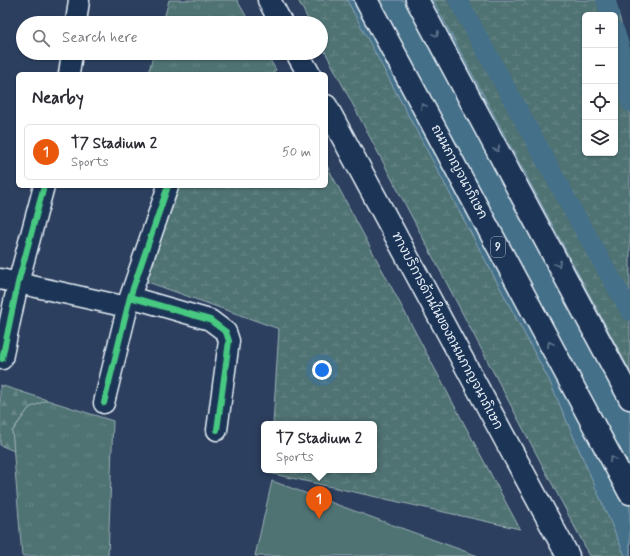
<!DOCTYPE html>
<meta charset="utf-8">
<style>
body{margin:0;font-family:Mynerve,"Playpen Sans Thai",sans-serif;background:#f7f7f7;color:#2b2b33}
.controls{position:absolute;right:12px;top:12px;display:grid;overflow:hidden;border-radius:6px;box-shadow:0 1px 3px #0004}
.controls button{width:36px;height:36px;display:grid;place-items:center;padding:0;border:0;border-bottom:1px solid #e1e1e2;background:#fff;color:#2b2b33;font:20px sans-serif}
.you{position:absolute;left:322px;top:370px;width:14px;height:14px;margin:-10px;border:3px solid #fff;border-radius:50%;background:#1a73e8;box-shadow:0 0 0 6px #1a73e833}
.badge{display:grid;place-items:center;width:26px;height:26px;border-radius:50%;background:#ea580c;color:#fff;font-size:13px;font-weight:700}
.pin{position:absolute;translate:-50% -33px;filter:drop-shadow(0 1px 2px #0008)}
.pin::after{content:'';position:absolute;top:21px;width:14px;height:12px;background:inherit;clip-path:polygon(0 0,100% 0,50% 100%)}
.popup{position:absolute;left:261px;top:421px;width:116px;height:52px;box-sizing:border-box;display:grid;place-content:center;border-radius:6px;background:#fff;filter:drop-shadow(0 1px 3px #0005);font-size:13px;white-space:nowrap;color:#7c7c81}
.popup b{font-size:15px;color:#2b2b33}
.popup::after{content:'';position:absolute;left:50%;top:100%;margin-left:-8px;border:8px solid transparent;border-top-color:#fff}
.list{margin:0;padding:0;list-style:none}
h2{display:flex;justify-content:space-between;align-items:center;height:52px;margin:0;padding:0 16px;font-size:17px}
h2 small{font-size:13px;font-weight:400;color:#7c7c81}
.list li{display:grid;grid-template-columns:26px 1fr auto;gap:12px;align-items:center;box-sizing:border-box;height:56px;margin:0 8px 8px;padding:0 8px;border:1px solid #e1e1e2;border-radius:6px}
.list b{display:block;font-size:15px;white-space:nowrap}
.list p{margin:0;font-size:13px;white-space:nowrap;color:#7c7c81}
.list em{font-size:13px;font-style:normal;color:#7c7c81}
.icon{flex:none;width:22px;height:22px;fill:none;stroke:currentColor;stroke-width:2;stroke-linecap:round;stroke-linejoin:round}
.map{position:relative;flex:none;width:630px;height:556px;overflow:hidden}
.search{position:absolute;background:#fff;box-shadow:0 1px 3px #0004;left:16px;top:16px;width:312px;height:44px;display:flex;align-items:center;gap:10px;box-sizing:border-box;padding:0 14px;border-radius:22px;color:#7c7c81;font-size:15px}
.panel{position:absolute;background:#fff;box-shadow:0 1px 3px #0004;left:16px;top:72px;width:312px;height:116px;border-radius:6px}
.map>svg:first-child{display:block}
.grass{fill:url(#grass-tufts);stroke:#9cb2b6}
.forest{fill:url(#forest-firs);stroke:#9cb2b6}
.wetland{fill:url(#wetland-marsh);stroke:#9cb2b6;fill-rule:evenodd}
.green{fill:#4f7273;stroke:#9cb2b6}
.water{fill:#45708a;stroke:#86a4b6}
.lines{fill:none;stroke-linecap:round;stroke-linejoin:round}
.canal{stroke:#45708a;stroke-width:19}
.minor-casing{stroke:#e8f1f8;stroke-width:23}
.major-casing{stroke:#e8f1f8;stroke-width:25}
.highway-casing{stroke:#e8f1f8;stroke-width:25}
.minor{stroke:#1d3557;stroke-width:20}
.major{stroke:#1d3557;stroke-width:22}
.highway{stroke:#1d3557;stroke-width:22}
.cycleway-casing{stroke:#1d3557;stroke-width:8}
.cycleway{stroke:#46c982;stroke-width:6}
.oneway{stroke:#64778f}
.labels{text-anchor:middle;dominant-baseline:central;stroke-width:3;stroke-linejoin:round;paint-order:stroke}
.shield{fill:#1d3557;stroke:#abb9c8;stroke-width:1}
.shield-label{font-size:12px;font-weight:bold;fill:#e8f1f8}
.street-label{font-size:13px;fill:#e8f1f8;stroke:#1d3557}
</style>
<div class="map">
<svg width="630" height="556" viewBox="0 0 630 556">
<defs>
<pattern id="grass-tufts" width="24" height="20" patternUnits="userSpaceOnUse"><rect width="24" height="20" fill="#4f7273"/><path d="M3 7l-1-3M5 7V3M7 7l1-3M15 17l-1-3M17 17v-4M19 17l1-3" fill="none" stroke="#688788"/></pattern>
<pattern id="forest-firs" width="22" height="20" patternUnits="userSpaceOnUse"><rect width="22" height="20" fill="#4f7273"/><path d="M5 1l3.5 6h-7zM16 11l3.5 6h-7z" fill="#688788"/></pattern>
<pattern id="wetland-marsh" width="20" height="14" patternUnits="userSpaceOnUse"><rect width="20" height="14" fill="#4f7273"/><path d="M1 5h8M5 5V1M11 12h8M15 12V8" fill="none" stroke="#688788"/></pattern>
</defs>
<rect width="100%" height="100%" fill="#2c3f5e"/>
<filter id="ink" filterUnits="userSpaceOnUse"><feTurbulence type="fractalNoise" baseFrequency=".025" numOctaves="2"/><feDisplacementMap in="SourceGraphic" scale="8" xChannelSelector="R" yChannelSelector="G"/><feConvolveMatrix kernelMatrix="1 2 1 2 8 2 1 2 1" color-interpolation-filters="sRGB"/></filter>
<g filter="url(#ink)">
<path class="grass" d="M169 0H237L250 23H163Z
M154 53H266L276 70 271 74H148Z
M47 400 113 421 108 556H22L12 432 29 408Z"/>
<path class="forest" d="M0 385 47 400 29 408 12 431 14 451 0 445Z"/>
<path class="wetland" d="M298 0H615L630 59V556H590L321 44V23H310ZM585 15H615V153H585Z
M326 164 520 529 269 473V470H374V424H273L279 329 145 281 180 186H326Z"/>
<path class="green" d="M272 481 478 556H255Z"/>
<path class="water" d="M347 0H433L630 371V556H625L549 380Z"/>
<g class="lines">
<path class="canal" d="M458 0 576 216 630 311
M606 0 610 15
M615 31 623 57 630 102"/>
<g class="minor-casing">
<path id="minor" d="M76 23 79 0
M69 74 72 53
M0 279 127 307
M130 297 210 320 226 332 229 341 217 430
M2 359 18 283 44 186
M104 403 130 297 168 186"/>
</g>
<g class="major-casing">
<path id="major" d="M269 0 281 23
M297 53 309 74
M326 106 568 556"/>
</g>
<g class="highway-casing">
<path id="highway" d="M366 0 630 493
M417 0 630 398"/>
</g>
<use href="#minor" class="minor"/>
<use href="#major" class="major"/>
<use href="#highway" class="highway"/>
<g class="cycleway-casing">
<path id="cycleway" d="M130 297 210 320 226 332 229 341 217 430
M2 359 18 283 44 186
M104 403 130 297 168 186"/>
</g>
<use href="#cycleway" class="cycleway"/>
</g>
<defs><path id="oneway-chevron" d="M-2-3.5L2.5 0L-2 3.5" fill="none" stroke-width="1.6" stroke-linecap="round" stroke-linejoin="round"/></defs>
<g class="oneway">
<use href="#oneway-chevron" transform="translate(436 34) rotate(62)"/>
<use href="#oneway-chevron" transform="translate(423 106) rotate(-118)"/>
<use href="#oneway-chevron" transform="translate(497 149) rotate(62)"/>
<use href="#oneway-chevron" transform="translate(558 264) rotate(62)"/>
<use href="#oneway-chevron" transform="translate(550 344) rotate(-118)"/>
<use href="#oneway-chevron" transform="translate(612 459) rotate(-118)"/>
</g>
</g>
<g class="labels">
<rect class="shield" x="491" y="237" width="14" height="20" rx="3"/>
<g class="shield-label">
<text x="498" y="247">9</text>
</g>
<g class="street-label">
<text transform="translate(459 172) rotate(62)">ถนนกาญจนาภิเษก</text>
<text transform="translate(447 331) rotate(62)">ทางบริการด้านในของถนนกาญจนาภิเษก</text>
</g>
</g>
</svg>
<div class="controls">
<button>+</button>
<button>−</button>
<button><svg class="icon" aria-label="locate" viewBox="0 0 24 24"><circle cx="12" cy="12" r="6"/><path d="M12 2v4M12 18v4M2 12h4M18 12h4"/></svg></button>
<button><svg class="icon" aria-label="layers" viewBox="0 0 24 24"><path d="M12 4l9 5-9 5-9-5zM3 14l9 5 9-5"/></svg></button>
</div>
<div class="you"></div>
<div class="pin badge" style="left:319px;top:519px">1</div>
<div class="popup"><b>T7 Stadium 2</b>Sports</div>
<div class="search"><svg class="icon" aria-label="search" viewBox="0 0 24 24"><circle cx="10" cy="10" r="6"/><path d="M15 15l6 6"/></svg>Search here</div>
<section class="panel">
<h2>Nearby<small></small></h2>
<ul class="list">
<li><span class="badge">1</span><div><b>T7 Stadium 2</b><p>Sports</p></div><em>50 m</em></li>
</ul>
</section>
</div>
